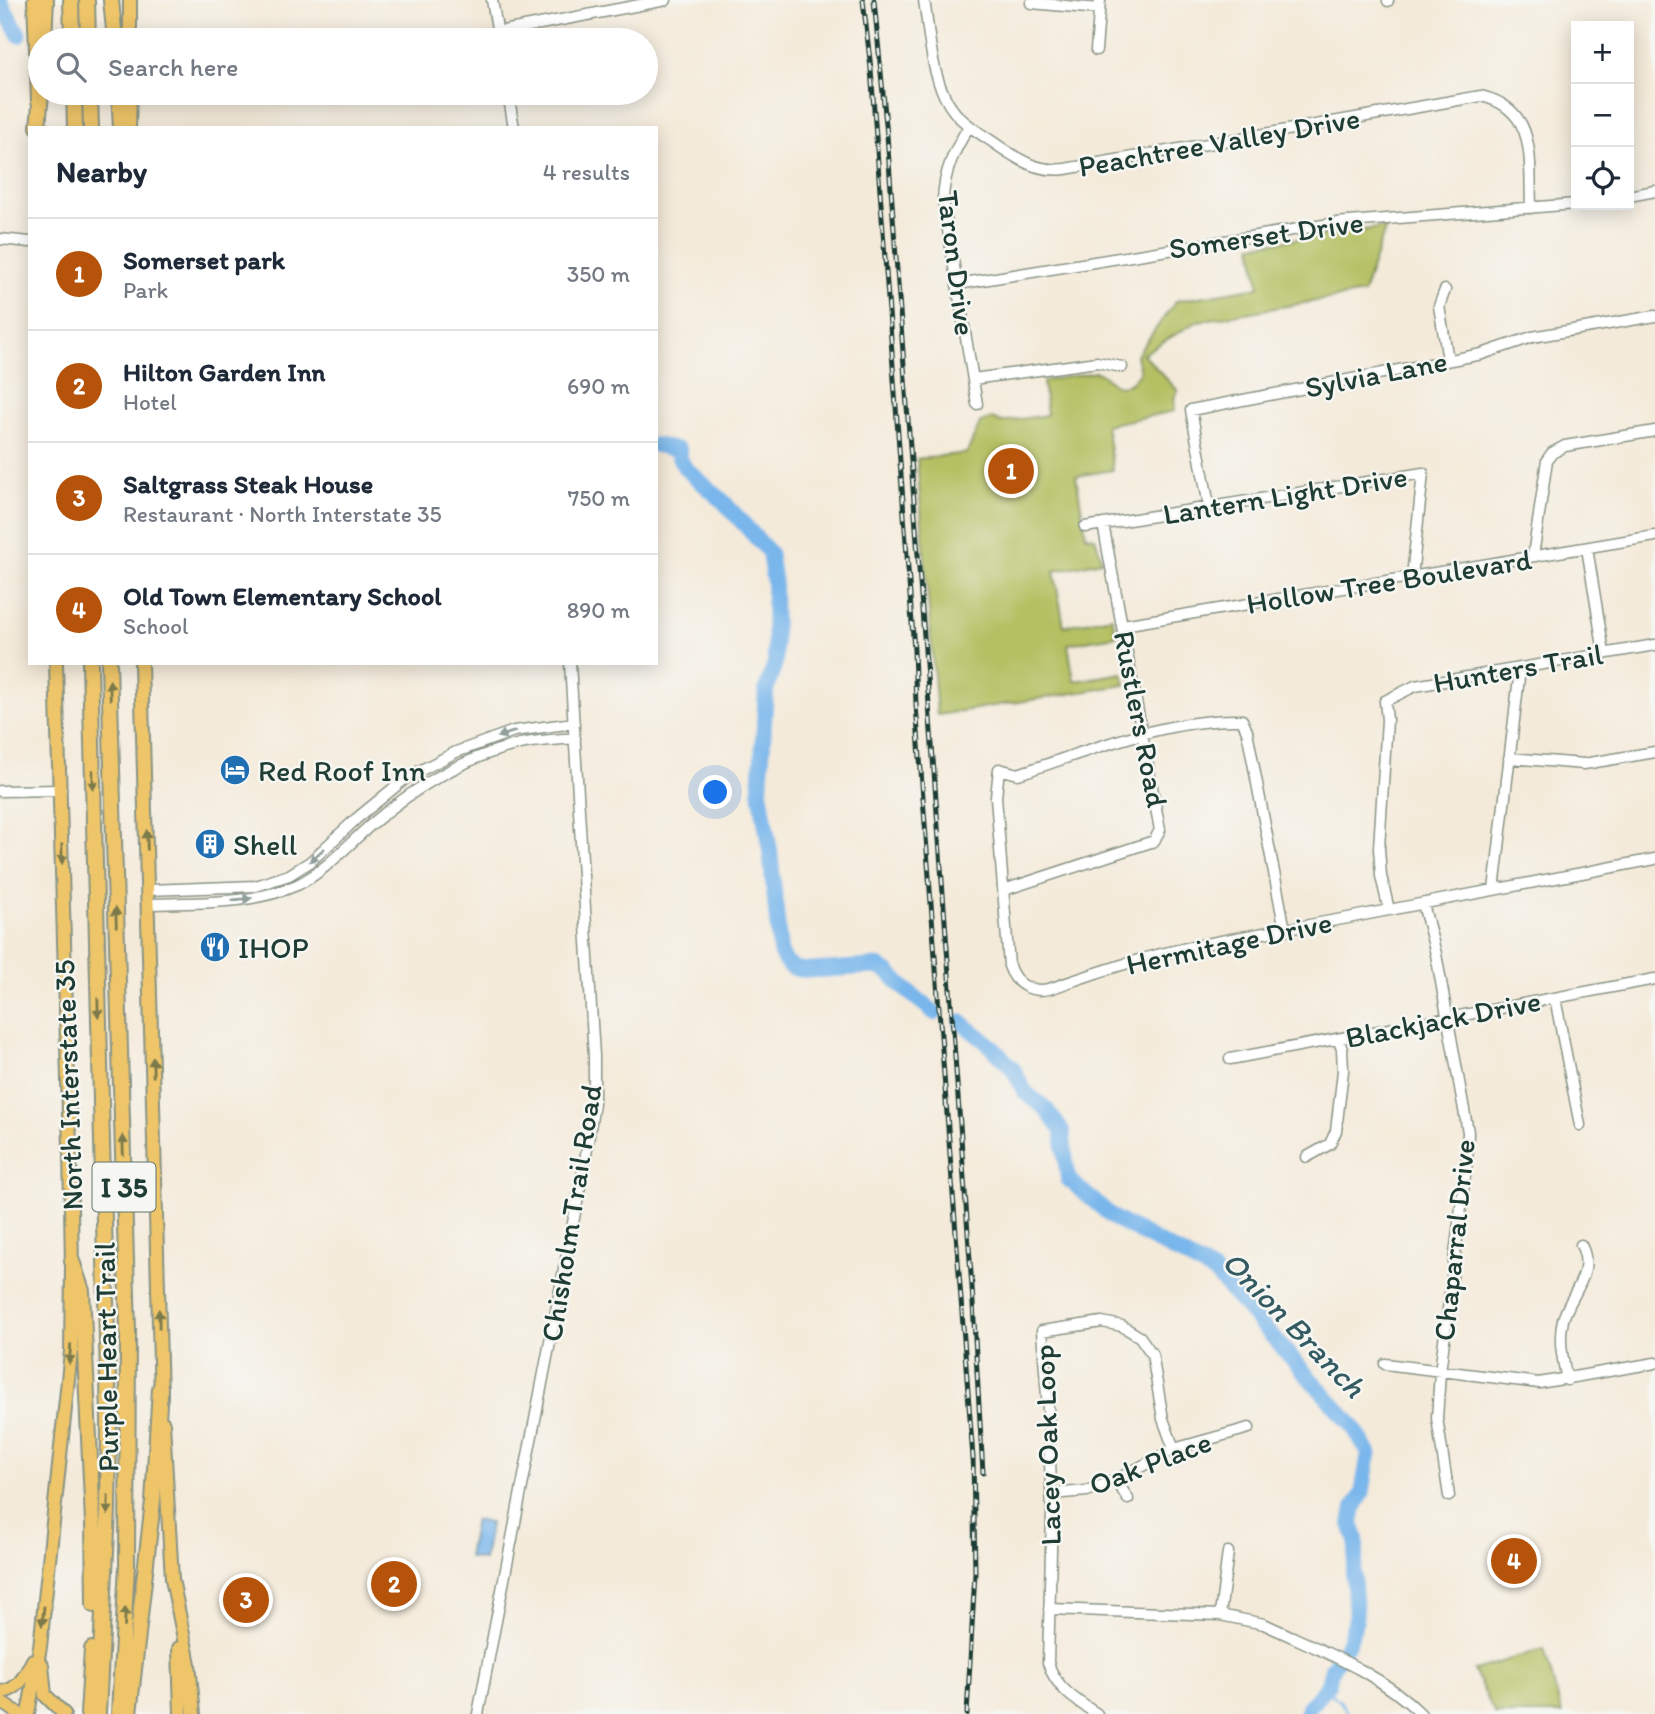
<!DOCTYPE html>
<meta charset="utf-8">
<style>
body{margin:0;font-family:Itim,sans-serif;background:#f6f6f7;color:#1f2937}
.controls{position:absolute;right:21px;top:21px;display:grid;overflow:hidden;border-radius:0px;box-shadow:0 4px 18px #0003}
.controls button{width:63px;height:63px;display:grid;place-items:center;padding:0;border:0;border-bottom:2px solid #e0e1e3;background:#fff;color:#1f2937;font:35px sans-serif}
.you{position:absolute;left:716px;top:793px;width:24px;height:24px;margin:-18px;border:5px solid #fff;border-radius:50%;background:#1a73e8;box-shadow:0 0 0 10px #1a73e833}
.badge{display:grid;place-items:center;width:46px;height:46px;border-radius:50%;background:#b45309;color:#fff;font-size:23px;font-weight:700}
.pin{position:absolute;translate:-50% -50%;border:4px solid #fff;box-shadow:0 2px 7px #0006}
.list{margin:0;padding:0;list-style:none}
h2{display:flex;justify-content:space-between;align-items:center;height:91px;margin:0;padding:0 28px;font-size:30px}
h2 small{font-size:23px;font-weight:400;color:#747a83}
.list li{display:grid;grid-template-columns:46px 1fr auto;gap:21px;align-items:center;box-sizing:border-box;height:112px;padding:0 28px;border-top:2px solid #e0e1e3}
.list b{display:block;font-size:26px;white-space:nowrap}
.list p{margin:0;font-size:23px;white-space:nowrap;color:#747a83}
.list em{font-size:23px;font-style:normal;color:#747a83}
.icon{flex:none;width:38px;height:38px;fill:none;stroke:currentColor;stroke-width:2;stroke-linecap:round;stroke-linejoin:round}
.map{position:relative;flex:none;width:1655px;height:1714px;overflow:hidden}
.search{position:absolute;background:#fff;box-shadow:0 4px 18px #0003;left:28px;top:28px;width:630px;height:77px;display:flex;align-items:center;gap:18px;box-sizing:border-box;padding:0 24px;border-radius:38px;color:#747a83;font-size:26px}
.panel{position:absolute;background:#fff;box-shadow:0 4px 18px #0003;left:28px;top:126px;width:630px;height:539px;border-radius:0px}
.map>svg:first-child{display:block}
.green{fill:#b4c062;stroke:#6a7e4b;stroke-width:2}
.water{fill:#78b6eb;stroke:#4c7a90;stroke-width:2}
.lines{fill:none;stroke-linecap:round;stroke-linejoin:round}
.stream{stroke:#78b6eb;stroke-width:2.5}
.river{stroke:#78b6eb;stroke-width:16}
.minor-casing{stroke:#8a9486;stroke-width:13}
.major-casing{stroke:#8a9486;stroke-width:16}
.highway-casing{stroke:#8a9486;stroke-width:18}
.minor{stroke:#fff;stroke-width:10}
.major{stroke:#eec569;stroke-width:12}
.highway{stroke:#eec569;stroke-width:14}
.rail-casing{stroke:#1f3d34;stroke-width:5}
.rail{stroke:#f6f6f2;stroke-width:2.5;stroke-dasharray:8;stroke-linecap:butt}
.oneway{fill:#7c7a4c}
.oneway2{fill:#8f9e9a}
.labels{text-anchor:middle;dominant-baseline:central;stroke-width:5;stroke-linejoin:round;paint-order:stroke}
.shield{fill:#f6f6f2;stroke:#60746d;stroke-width:2}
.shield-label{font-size:28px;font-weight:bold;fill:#1f3d34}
.street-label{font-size:30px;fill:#1f3d34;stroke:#f6f6f2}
.poi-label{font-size:30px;fill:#1f3d34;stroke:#f6f6f2;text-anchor:start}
.water-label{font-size:32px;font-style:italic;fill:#355b62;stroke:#f6f6f2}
</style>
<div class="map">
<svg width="1655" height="1714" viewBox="0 0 1655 1714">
<rect width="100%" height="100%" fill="#f6f6f2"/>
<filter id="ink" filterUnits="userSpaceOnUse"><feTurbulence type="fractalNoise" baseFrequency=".0143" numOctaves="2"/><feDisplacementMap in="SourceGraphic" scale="14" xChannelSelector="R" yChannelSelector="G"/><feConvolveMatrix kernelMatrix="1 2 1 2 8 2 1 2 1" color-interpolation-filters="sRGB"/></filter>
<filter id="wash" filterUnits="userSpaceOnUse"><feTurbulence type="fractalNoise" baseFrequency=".00686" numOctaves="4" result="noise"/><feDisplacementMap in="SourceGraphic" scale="28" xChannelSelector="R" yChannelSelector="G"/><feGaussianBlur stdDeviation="1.57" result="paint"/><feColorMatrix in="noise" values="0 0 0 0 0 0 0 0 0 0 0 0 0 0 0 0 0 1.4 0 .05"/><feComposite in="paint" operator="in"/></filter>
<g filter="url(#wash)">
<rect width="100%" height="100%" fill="#f4ead9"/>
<path class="green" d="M1386 227 1363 293 1198 321 1143 354 1178 391 1174 399 1175 411 1106 425 1113 470 1076 476 1086 536 1095 537 1102 561 1054 571 1064 626 1112 617 1116 636 1068 644 1074 681 1123 673 1125 685 937 715 917 459 967 453 980 423 992 418 1001 422 1047 415 1043 381 1095 372C1111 374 1110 393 1131 383L1140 371 1136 356 1176 301 1259 287 1252 245Z
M1544 1649 1562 1714H1495L1474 1670Z"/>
<path class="water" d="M475 1520 490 1523 484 1560 468 1557Z"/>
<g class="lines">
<path class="stream" d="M1328 1685 1329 1692 1340 1701 1348 1714"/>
<path class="river" d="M0 1 19 35
M656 445 679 450V457L685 468 723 501 769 552 774 583 775 663 766 690 760 791 770 851 780 951C783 959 786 965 794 968 808 974 858 965 879 967L888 972 905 989 935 1013
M961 1022 990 1045 1013 1069 1025 1092 1046 1109 1062 1131 1068 1179 1115 1219 1214 1272 1352 1425 1369 1453 1362 1494 1354 1508 1351 1524 1356 1538V1553L1353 1570 1356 1619 1349 1642 1332 1668 1328 1685 1309 1707 1307 1714"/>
</g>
</g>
<g filter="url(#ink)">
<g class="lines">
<g class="minor-casing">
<path id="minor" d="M492 0 499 40
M924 0C930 37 931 85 956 114 969 128 985 136 1000 147 1021 161 1038 172 1065 169L1481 96C1538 109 1529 160 1531 208
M1388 0V1
M1031 3 1099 9
M498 32 666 0
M1096 50 1100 0
M508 93 514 128
M969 126C954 151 944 171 943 200L977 404
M1629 196 1655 191
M0 239 30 242
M958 284 1336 223 1576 204
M1445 290 1439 306 1448 360
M973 379 1097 362 1122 367
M1209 506 1191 410 1482 354 1532 337 1655 316
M1085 527 1423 473 1412 577
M1587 548 1604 653
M1533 556 1547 460 1552 453 1565 446 1655 431
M1123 625 1655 536
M1509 758 1584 764 1655 752
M0 791 61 790
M149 890 256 886 289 875 310 862 356 819 406 778 456 752 514 731 574 723
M1004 890 1154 841 1160 830 1103 524
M1494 890 1520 669
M149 904C199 902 251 905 297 885 325 872 348 844 372 824 413 789 463 758 516 745 534 740 556 740 575 738
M1423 904 1436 954 1468 1132 1467 1160 1440 1372 1437 1418 1449 1496
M1389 910 1381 876 1379 848 1387 720 1385 701 1415 686 1655 645
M1285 930 1247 731 1242 720C1166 718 1089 751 1018 774L999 769 996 797 1009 966C1015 984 1030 993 1049 989 1087 976 1126 962 1165 953 1231 937 1298 928 1363 915 1461 897 1558 878 1655 859
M1555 998 1580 1125
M1230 1059 1655 979
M1307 1157 1330 1144 1336 1131 1343 1071 1342 1049 1338 1039
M1385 1364 1539 1383 1655 1363
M1567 1380C1563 1360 1558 1341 1563 1320 1570 1294 1596 1273 1581 1245
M1116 1480 1128 1499
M1051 1494 1087 1491 1116 1480 1174 1449 1249 1428
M1049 1609 1220 1615 1264 1624C1319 1650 1378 1671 1421 1714
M1220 1615 1228 1552
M478 1714 585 1161 594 1103V1056L570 663
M1097 1714C1075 1700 1056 1688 1048 1663L1052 1513 1048 1409 1042 1331 1102 1322 1122 1326 1140 1337 1152 1354 1163 1419 1174 1449"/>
</g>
<g class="major-casing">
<path id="major" d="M34 0 38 101
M130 0V40
M129 128 130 93
M141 663 161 1398
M163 1423 172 1579 189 1664 194 1714
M179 1648 181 1714
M42 1665 45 1695 64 1714
M0 1692C19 1691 25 1675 33 1660
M0 1701 19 1714
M28 1714 40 1647 71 1351 72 1267 70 1149 56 663"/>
</g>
<g class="highway-casing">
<path id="highway" d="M71 0 72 40
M87 0 88 40
M111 0 115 40
M44 40 46 0
M74 93 75 128
M90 93 91 128
M119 93 121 128
M38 127 41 93
M90 663 109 1420 108 1511 98 1714
M109 663 128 1331 127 1565 119 1714
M72 1261 82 1291 93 1522 94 1605
M88 1714 92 1649
M129 1714 153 1501 160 1388"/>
</g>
<use href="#minor" class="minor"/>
<use href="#major" class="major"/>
<use href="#highway" class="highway"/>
<g class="rail-casing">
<path id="rail" d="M863 0 871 69 914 650 916 705 973 1458 975 1573 967 1714
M874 0 887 135 972 1287 983 1473"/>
</g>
<use href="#rail" class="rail"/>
</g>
<defs><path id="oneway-solid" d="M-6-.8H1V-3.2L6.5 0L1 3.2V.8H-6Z" transform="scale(1.75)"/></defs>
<g class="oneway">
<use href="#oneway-solid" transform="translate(110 690) rotate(-92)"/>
<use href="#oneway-solid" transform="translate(93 780) rotate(89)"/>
<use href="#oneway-solid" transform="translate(147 840) rotate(-92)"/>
<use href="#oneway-solid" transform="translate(62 854) rotate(89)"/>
<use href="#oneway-solid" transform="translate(116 917) rotate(-92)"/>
<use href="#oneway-solid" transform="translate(98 1008) rotate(89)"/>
<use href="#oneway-solid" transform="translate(153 1067) rotate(-91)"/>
<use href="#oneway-solid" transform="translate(123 1145) rotate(-92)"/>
<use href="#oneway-solid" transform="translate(159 1319) rotate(-91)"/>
<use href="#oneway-solid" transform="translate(70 1354) rotate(94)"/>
<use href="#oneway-solid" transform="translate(108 1505) rotate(91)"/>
<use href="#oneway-solid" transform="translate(43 1616) rotate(96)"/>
<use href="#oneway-solid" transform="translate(125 1617) rotate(-87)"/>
</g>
<g class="oneway2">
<use href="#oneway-solid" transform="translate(507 734) rotate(162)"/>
<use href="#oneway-solid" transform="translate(317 855) rotate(138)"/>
<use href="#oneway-solid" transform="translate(242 899) rotate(-6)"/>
</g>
</g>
<defs>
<g id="hotel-disc" transform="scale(1.575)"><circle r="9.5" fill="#1f6fb2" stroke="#f6f6f2"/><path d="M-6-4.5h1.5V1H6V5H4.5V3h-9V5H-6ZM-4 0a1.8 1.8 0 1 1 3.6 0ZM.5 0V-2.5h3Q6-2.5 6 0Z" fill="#fff"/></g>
<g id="building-disc" transform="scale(1.575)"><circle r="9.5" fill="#1f6fb2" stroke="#f6f6f2"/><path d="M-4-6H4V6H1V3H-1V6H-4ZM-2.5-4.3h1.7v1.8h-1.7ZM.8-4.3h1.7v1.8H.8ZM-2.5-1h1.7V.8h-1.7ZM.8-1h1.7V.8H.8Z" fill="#fff"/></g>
<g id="restaurant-disc" transform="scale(1.575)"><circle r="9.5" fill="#1f6fb2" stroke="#f6f6f2"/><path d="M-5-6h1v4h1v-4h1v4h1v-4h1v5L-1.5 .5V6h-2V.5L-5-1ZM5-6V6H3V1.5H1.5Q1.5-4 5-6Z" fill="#fff"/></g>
</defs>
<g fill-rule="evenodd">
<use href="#hotel-disc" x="235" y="770"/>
<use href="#building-disc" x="210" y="844"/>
<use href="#restaurant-disc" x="215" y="947"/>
</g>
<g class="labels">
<rect class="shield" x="92.5" y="1162.5" width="63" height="49" rx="5"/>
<g class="shield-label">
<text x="124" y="1187">I 35</text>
</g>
<g class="street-label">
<text transform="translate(1219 142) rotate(-10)">Peachtree Valley Drive</text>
<text transform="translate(1266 235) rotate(-8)">Somerset Drive</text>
<text transform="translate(957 263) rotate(83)">Taron Drive</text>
<text transform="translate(1376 374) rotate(-11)">Sylvia Lane</text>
<text transform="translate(1285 495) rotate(-9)">Lantern Light Drive</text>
<text transform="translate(1389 581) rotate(-9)">Hollow Tree Boulevard</text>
<text transform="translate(1518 668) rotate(-10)">Hunters Trail</text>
<text transform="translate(1141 719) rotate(79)">Rustlers Road</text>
<text transform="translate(1229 943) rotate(-12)">Hermitage Drive</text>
<text transform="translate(1443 1019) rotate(-11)">Blackjack Drive</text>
<text transform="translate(68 1085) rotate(-92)">North Interstate 35</text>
<text transform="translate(571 1213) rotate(-81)">Chisholm Trail Road</text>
<text transform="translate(1454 1240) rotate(-84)">Chaparral Drive</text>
<text transform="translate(106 1357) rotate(-91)">Purple Heart Trail</text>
<text transform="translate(1047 1445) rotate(-92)">Lacey Oak Loop</text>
<text transform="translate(1150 1463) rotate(-21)">Oak Place</text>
</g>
<g class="poi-label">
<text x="258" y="770">Red Roof Inn</text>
<text x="233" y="844">Shell</text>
<text x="238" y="947">IHOP</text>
</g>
<g class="water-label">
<text transform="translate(1294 1324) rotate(46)">Onion Branch</text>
</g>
</g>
</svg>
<div class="controls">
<button>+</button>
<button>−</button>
<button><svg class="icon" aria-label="locate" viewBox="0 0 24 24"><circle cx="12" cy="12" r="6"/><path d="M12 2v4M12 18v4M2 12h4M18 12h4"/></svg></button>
</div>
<div class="you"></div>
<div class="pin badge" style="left:1011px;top:471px">1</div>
<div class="pin badge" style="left:394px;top:1584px">2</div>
<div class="pin badge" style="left:246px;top:1600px">3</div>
<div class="pin badge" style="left:1514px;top:1561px">4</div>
<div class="search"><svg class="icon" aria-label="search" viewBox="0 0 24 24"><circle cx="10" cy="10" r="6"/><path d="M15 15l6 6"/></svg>Search here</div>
<section class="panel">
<h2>Nearby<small>4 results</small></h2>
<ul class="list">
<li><span class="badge">1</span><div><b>Somerset park</b><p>Park</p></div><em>350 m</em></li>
<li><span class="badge">2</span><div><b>Hilton Garden Inn</b><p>Hotel</p></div><em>690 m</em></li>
<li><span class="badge">3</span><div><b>Saltgrass Steak House</b><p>Restaurant · North Interstate 35</p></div><em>750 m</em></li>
<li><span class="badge">4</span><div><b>Old Town Elementary School</b><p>School</p></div><em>890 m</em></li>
</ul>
</section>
</div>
